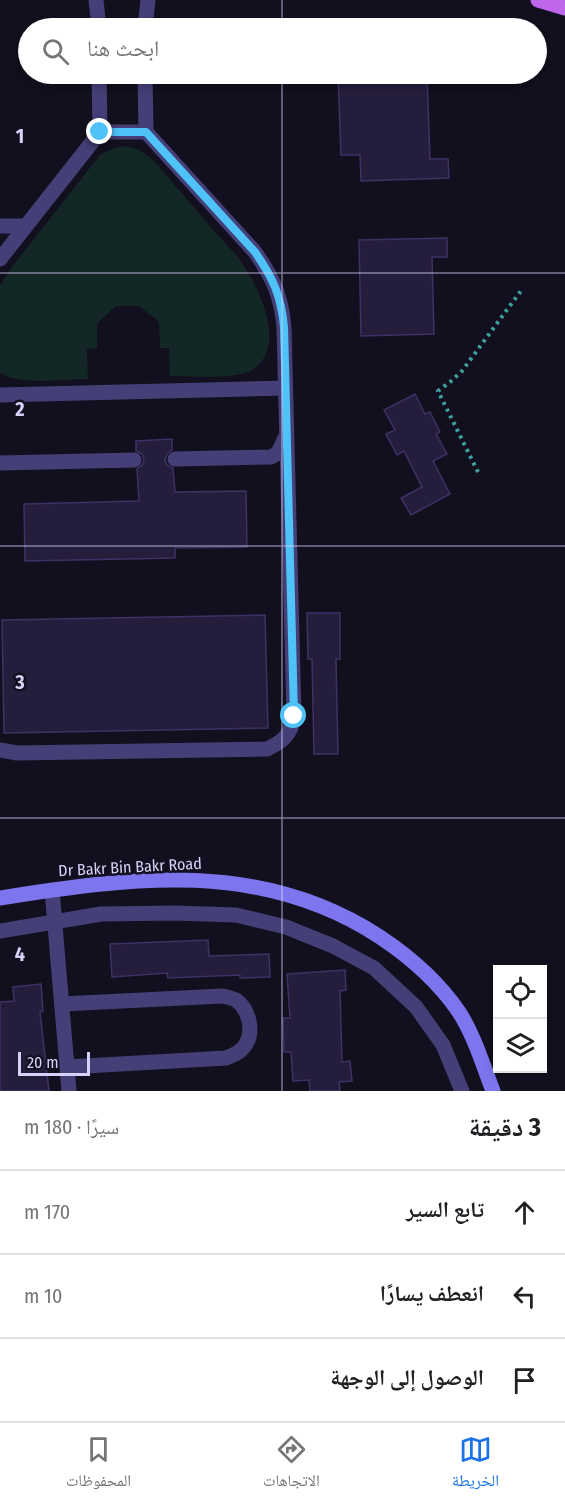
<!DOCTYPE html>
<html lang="ar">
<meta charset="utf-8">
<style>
body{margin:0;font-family:"Fira Sans Condensed","Noto Naskh Arabic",sans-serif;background:#f6f6f6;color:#202124;direction:rtl}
.controls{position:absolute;right:18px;bottom:18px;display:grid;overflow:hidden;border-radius:0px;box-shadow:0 3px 9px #0003}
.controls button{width:54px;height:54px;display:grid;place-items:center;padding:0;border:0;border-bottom:2px solid #e0e0e0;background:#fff;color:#202124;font:30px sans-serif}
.scale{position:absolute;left:18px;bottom:15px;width:72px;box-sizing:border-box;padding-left:6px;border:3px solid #d7d1f9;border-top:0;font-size:16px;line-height:21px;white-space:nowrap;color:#d7d1f9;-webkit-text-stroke:4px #120f1e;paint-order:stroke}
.stop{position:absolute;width:18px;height:18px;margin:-14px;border:4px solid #4fc3f7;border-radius:50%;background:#fff}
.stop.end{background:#4fc3f7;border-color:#fff;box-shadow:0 2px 6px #0008}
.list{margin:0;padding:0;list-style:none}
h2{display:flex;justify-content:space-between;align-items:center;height:78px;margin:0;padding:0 24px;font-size:26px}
h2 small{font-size:20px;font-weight:400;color:#757577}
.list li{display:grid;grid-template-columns:39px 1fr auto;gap:18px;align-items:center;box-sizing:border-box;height:84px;padding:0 24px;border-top:2px solid #e0e0e0}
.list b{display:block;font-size:22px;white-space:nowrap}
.list em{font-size:20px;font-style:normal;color:#757577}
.icon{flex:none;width:33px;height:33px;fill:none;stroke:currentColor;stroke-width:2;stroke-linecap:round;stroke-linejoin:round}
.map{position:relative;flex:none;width:565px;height:1091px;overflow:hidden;direction:ltr}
.search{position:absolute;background:#fff;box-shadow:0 3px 9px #0003;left:18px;right:18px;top:18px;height:66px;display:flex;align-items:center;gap:15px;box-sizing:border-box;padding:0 21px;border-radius:33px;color:#757577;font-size:22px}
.sheet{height:330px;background:#fff}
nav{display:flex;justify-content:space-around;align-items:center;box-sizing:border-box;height:84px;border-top:2px solid #e0e0e0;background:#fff;font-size:16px;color:#757577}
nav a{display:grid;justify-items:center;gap:3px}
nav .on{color:#1a73e8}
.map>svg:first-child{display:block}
.green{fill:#132727}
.building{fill:#251d3c;stroke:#3e3265;stroke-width:1.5}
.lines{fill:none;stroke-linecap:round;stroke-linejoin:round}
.path{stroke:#3da29f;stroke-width:4;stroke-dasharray:3 4.5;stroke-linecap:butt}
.lane{stroke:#444077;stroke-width:15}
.street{stroke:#444077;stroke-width:15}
.secondary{stroke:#7c75ed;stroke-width:15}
.primary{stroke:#be67eb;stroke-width:15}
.route{stroke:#4fc3f7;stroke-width:8}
.grid{fill:none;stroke:#d7d1f9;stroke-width:1.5;stroke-opacity:0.55}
.labels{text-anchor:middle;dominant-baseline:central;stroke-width:5;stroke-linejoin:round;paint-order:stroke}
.street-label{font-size:16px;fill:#d7d1f9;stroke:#120f1e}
.grid-label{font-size:20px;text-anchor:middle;font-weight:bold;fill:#d7d1f9;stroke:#120f1e;stroke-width:5;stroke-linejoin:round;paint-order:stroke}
</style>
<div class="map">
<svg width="565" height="1091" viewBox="0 0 565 1091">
<rect width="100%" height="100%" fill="#120f1e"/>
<path class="green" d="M122 146C137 147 143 152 154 161 174 184 194 207 214 231 224 242 236 253 244 266 261 292 287 348 252 370 236 380 190 376 170 376L169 348H160L159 322 139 306H116L97 324V348L87 349 88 379C64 379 20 386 0 373V286L11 268 100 155 112 149Z"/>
<path class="building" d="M338 74H427L430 159H448L449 178 361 181 360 155H341Z
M447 238V257H432L434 334 361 336 359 240Z
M415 394 425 414 430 412 440 432 436 434 447 454 433 461 450 494 411 515 401 498 422 487 404 451 397 455 386 434 395 430 384 410Z
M172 439V450L167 454 165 460 167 465 173 468 175 492 246 491 247 547 175 548V558L25 561 24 504 139 501 137 469 142 465 144 459 142 454 136 451V441Z
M307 613H340V659H336L338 754H314L312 659H308Z
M265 615 268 728 4 733 2 620Z
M208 940 209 956 269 954 270 977 240 978V975L168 978 167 973 112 977 110 944Z
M345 970 346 990 340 991 342 1062 350 1061 352 1081 339 1082 340 1091H310L309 1080 293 1081 291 1052H284L283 1018H290L287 974Z
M41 984 43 1011 40 1012 49 1091H0V1002L14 1001 13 987Z"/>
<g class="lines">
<path class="path" d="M478 472 438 391 450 382 462 371 523 288"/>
<path class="lane" d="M96 0 99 28
M145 28 148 0
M100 132H146
M0 226H26
M0 259 100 132 99 74
M0 395 285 388
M175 459 271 457 278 453 285 438
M0 463 134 460
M0 750 17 753 267 749C284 741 291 734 294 716L284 327C281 295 273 278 255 252L146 132 145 74
M62 1004 222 996C227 997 232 998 236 1000 249 1009 254 1031 246 1044 241 1052 234 1055 226 1058L67 1067"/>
<path class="street" d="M52 890 69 1091
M0 931 101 914 175 913 236 915 286 927 333 946 374 968 416 1007 443 1045 462 1091"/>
<path class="secondary" d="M0 898C133 877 261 859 380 937 410 957 438 981 459 1012 474 1035 483 1065 493 1091"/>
<path class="primary" d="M538 0 565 8"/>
</g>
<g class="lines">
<path class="route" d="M100 132H146L255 252C273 278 281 295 284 327L294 716"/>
</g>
<path class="grid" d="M282 0V28M282 74V1091M0 273H565M0 546H565M0 818H565"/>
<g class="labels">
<g class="street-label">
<text transform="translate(130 867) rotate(-3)">Dr Bakr Bin Bakr Road</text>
</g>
</g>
<g class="grid-label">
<text x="20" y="143">1</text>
<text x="20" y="416">2</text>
<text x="20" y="689">3</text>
<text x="20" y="961">4</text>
</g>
</svg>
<div class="controls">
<button><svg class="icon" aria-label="locate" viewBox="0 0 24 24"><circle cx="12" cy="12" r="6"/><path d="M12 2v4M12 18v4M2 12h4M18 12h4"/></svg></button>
<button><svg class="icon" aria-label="layers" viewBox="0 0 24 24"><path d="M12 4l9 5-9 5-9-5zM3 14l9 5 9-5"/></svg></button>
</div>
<div class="scale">20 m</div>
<div class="stop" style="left:294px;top:716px"></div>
<div class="stop end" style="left:100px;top:132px"></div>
<div class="search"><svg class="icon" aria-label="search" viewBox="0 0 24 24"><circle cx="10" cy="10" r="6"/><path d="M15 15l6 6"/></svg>ابحث هنا</div>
</div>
<section class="sheet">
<h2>3 دقيقة<small>سيرًا · 180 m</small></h2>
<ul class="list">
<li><svg class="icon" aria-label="ahead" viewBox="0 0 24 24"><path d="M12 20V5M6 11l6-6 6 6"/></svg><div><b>تابع السير</b></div><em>170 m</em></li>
<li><svg class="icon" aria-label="left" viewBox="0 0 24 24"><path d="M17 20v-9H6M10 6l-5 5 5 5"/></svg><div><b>انعطف يسارًا</b></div><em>10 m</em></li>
<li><svg class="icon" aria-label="arrive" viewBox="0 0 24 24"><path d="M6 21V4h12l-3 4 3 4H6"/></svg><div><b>الوصول إلى الوجهة</b></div></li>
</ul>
</section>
<nav>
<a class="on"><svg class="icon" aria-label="map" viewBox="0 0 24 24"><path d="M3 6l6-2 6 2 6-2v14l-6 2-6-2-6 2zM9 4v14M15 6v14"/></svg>الخريطة</a>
<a><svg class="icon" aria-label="directions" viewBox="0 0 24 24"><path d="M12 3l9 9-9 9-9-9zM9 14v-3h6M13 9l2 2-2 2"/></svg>الاتجاهات</a>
<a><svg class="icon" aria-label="saved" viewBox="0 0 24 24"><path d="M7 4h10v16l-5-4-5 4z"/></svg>المحفوظات</a>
</nav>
